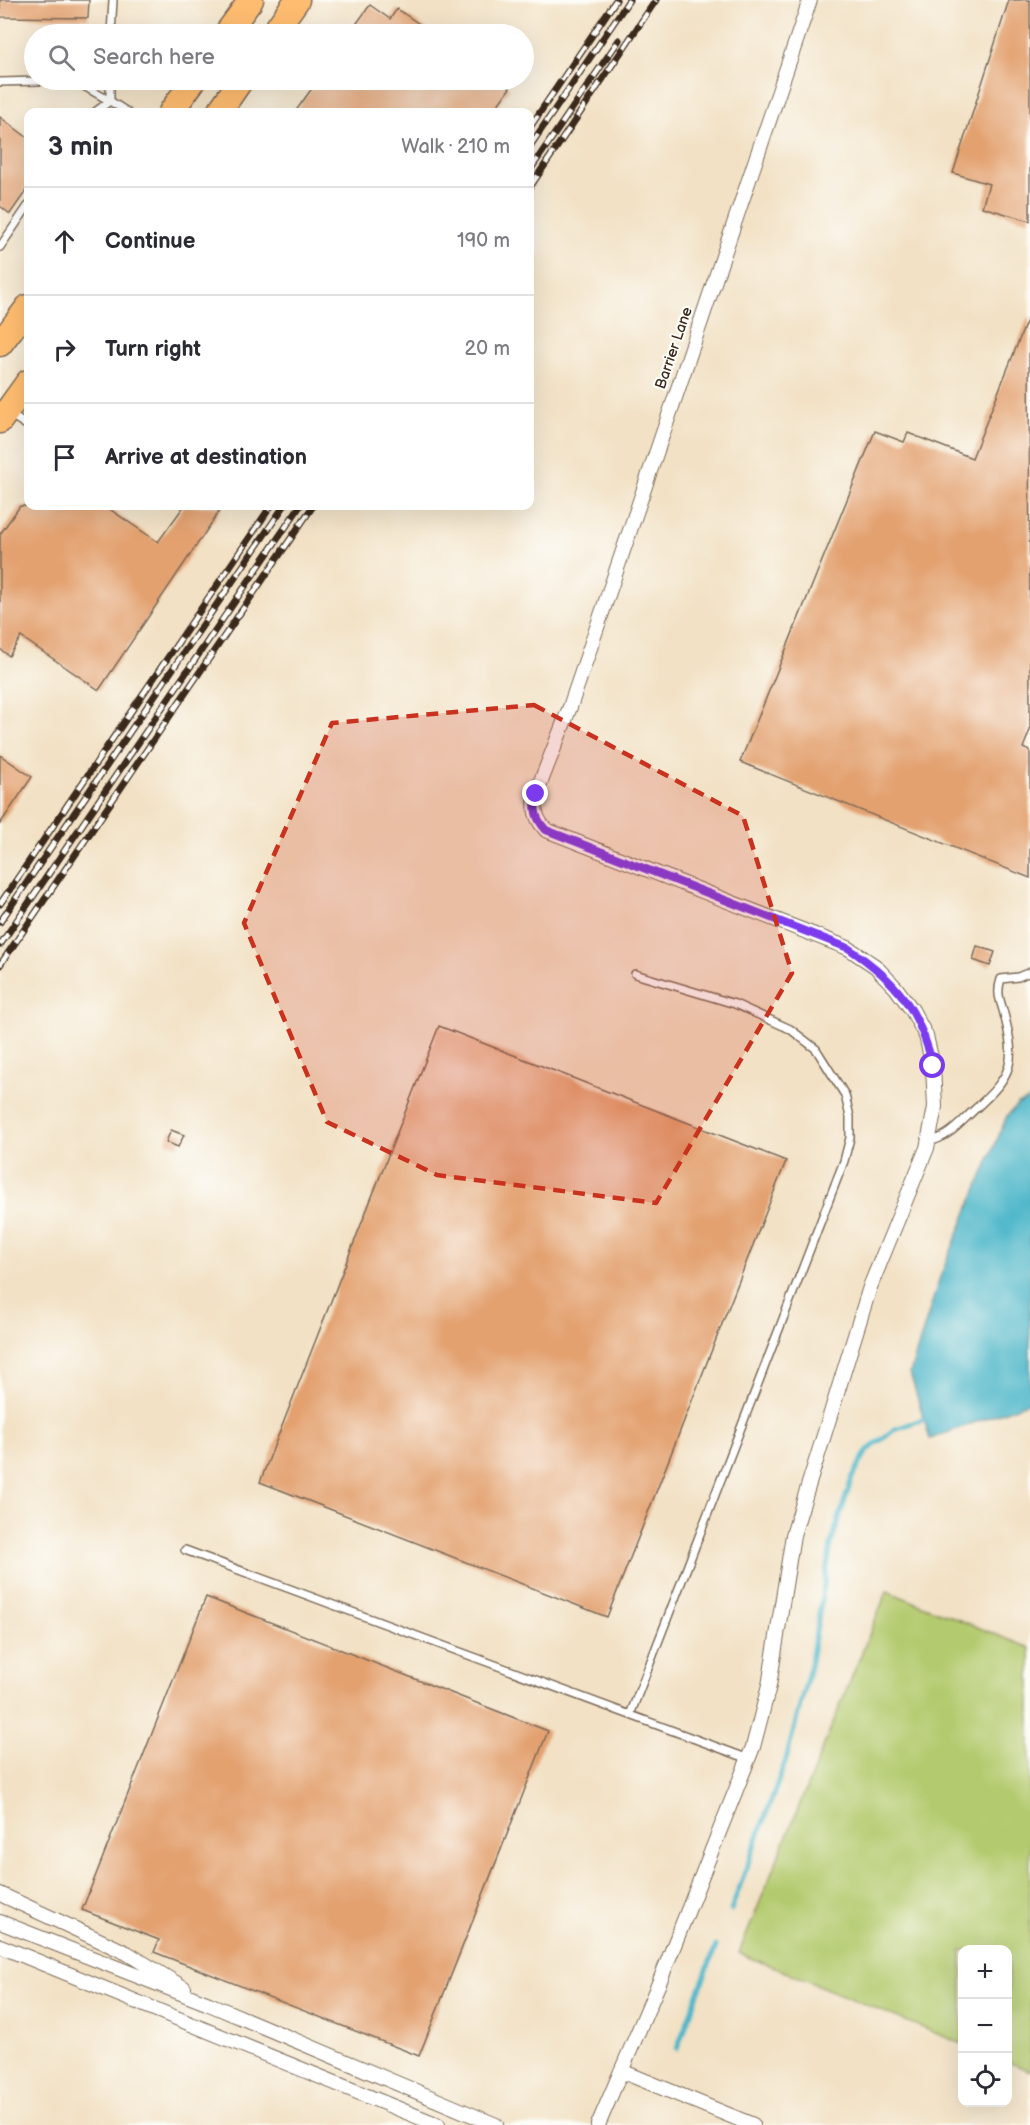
<!DOCTYPE html>
<meta charset="utf-8">
<style>
body{margin:0;font-family:"Balsamiq Sans",sans-serif;background:#f7f7f7;color:#2b2b33}
.controls{position:absolute;right:18px;bottom:18px;display:grid;overflow:hidden;border-radius:12px;box-shadow:0 6px 24px #0002}
.controls button{width:54px;height:54px;display:grid;place-items:center;padding:0;border:0;border-bottom:2px solid #e1e1e2;background:#fff;color:#2b2b33;font:30px sans-serif}
.stop{position:absolute;width:18px;height:18px;margin:-14px;border:4px solid #7c3aed;border-radius:50%;background:#fff}
.stop.end{background:#7c3aed;border-color:#fff;box-shadow:0 2px 6px #0008}
.list{margin:0;padding:0;list-style:none}
h2{display:flex;justify-content:space-between;align-items:center;height:78px;margin:0;padding:0 24px;font-size:26px}
h2 small{font-size:20px;font-weight:400;color:#7c7c81}
.list li{display:grid;grid-template-columns:39px 1fr auto;gap:18px;align-items:center;box-sizing:border-box;height:108px;padding:0 24px;border-top:2px solid #e1e1e2}
.list b{display:block;font-size:22px;white-space:nowrap}
.list em{font-size:20px;font-style:normal;color:#7c7c81}
.icon{flex:none;width:33px;height:33px;fill:none;stroke:currentColor;stroke-width:2;stroke-linecap:round;stroke-linejoin:round}
.map{position:relative;flex:none;width:1030px;height:2125px;overflow:hidden}
.search{position:absolute;background:#fff;box-shadow:0 6px 24px #0002;left:24px;top:24px;width:510px;height:66px;display:flex;align-items:center;gap:15px;box-sizing:border-box;padding:0 21px;border-radius:33px;color:#7c7c81;font-size:22px}
.panel{position:absolute;background:#fff;box-shadow:0 6px 24px #0002;left:24px;top:108px;width:510px;height:402px;border-radius:12px}
.map>svg:first-child{display:block}
.green{fill:#b4ca6e;stroke:#787a46;stroke-width:1.5}
.water{fill:#4cb6c9;stroke:#447074;stroke-width:1.5}
.lines{fill:none;stroke-linecap:round;stroke-linejoin:round}
.stream{stroke:#4cb6c9;stroke-width:5}
.building{fill:#e3a170}
.lane-casing{stroke:#7b6a58;stroke-width:10}
.street-casing{stroke:#7b6a58;stroke-width:16}
.highway-casing{stroke:#7b6a58;stroke-width:27}
.lane{stroke:#fff;stroke-width:7}
.street{stroke:#fff;stroke-width:14}
.highway{stroke:#febc70;stroke-width:24}
.rail-casing{stroke:#3b2a1e;stroke-width:7}
.rail{stroke:#fdfcf7;stroke-width:4.5;stroke-dasharray:14;stroke-linecap:butt}
.route{stroke:#7c3aed;stroke-width:8}
.marked{fill:#c8321e;fill-opacity:0.2;stroke:#c8321e;stroke-width:4.5;stroke-dasharray:12 8;stroke-linejoin:round}
.labels{text-anchor:middle;dominant-baseline:central;stroke-width:4.5;stroke-linejoin:round;paint-order:stroke}
.street-label{font-size:15px;fill:#3b2a1e;stroke:#fdfcf7}
</style>
<div class="map">
<svg width="1030" height="2125" viewBox="0 0 1030 2125">
<rect width="100%" height="100%" fill="#fdfcf7"/>
<filter id="ink" filterUnits="userSpaceOnUse"><feTurbulence type="fractalNoise" baseFrequency=".0167" numOctaves="2"/><feDisplacementMap in="SourceGraphic" scale="12" xChannelSelector="R" yChannelSelector="G"/><feConvolveMatrix kernelMatrix="1 2 1 2 8 2 1 2 1" color-interpolation-filters="sRGB"/></filter>
<filter id="wash" filterUnits="userSpaceOnUse"><feTurbulence type="fractalNoise" baseFrequency=".008" numOctaves="4" result="noise"/><feDisplacementMap in="SourceGraphic" scale="24" xChannelSelector="R" yChannelSelector="G"/><feGaussianBlur stdDeviation="1.35" result="paint"/><feColorMatrix in="noise" values="0 0 0 0 0 0 0 0 0 0 0 0 0 0 0 0 0 1.4 0 .05"/><feComposite in="paint" operator="in"/></filter>
<g filter="url(#wash)">
<rect width="100%" height="100%" fill="#f2e1c4"/>
<path class="green" d="M887 1591 1030 1648V2071L1008 2062V1950H962V2044L739 1953Z"/>
<path class="water" d="M1030 1099V1402L930 1439 910 1373 940 1277 1007 1116 1018 1104Z"/>
<g class="lines">
<path class="stream" d="M731 1910 786 1760 810 1667 831 1544 852 1478 867 1451 895 1429 924 1419
M677 2049 716 1946"/>
</g>
<g id="blocks">
<path class="building" d="M0 0H89L88 18 0 17Z
M1009 0H1030V221L982 207 989 184 953 173Z
M370 5 390 19 397 9 434 34H349Z
M318 80H499L510 88 493 112H295Z
M0 117 28 138V188L10 214 0 206Z
M1029 315 1030 730 1023 748 1030 751V878L740 762 875 431 904 442 908 433 972 458Z
M20 506H105L158 542 184 506H223L99 690 21 637 9 656 0 649V534Z
M0 755 32 777 0 824Z
M977 946 995 952 990 966 973 960Z
M439 1026 786 1161 607 1617 260 1482Z
M171 1130 184 1135 178 1147 166 1142Z
M206 1597 548 1731 419 2056 154 1952 159 1940 82 1910Z"/>
</g>
</g>
<g filter="url(#ink)">
<use href="#blocks" fill-opacity="0" stroke="#7b6a58" stroke-width="1.5"/>
<g class="lines">
<g class="lane-casing">
<path id="lane" d="M111 34 113 0
M75 81 110 101V80
M0 82 76 80
M95 112 110 101 127 112
M0 247 28 206
M9 414 28 426
M928 1142C949 1137 958 1125 973 1111 1014 1074 1017 1063 1003 1010 999 998 997 991 1001 979L1018 977 1030 972
M185 1550 749 1759
M630 1715 844 1161 850 1138V1117L845 1095 816 1049 790 1029 735 1004 635 974"/>
</g>
<g class="street-casing">
<path id="street" d="M0 1894 127 1953 184 1988
M0 1922 209 2004 496 2125
M0 1946 438 2125
M621 2071 753 2125
M598 2125 659 1983 753 1747 769 1686 793 1535 870 1287 927 1148 935 1107 933 1066 926 1036 912 1010 896 988 875 966 848 948 546 830C535 818 534 810 536 794L570 707 810 0"/>
</g>
<g class="highway-casing">
<path id="highway" d="M226 34 251 0
M273 34 297 0
M171 112 194 80
M219 112 241 80
M0 344 28 307
M0 421 28 382"/>
</g>
<use href="#lane" class="lane"/>
<use href="#street" class="street"/>
<use href="#highway" class="highway"/>
<g class="rail-casing">
<path id="rail" d="M530 127 616 0
M530 146 629 0
M530 170 619 40
M530 187 656 0
M0 904 271 506
M0 922 284 506
M0 945 300 506
M0 965 313 506"/>
</g>
<use href="#rail" class="rail"/>
</g>
</g>
<g class="lines" filter="url(#ink)">
<path class="route" d="M536 794C534 810 535 818 546 830L848 948C897 981 919 1009 933 1066"/>
</g>
<path class="marked" d="M534 705 743 816 792 973 656 1203 437 1175 327 1122 244 923 332 723Z"/>
<g class="labels">
<g class="street-label">
<text transform="translate(674 348) rotate(-71)">Barrier Lane</text>
</g>
</g>
</svg>
<div class="controls">
<button>+</button>
<button>−</button>
<button><svg class="icon" aria-label="locate" viewBox="0 0 24 24"><circle cx="12" cy="12" r="6"/><path d="M12 2v4M12 18v4M2 12h4M18 12h4"/></svg></button>
</div>
<div class="stop" style="left:933px;top:1066px"></div>
<div class="stop end" style="left:536px;top:794px"></div>
<div class="search"><svg class="icon" aria-label="search" viewBox="0 0 24 24"><circle cx="10" cy="10" r="6"/><path d="M15 15l6 6"/></svg>Search here</div>
<section class="panel">
<h2>3 min<small>Walk · 210 m</small></h2>
<ul class="list">
<li><svg class="icon" aria-label="ahead" viewBox="0 0 24 24"><path d="M12 20V5M6 11l6-6 6 6"/></svg><div><b>Continue</b></div><em>190 m</em></li>
<li><svg class="icon" aria-label="right" viewBox="0 0 24 24"><path d="M7 20v-9h11M14 6l5 5-5 5"/></svg><div><b>Turn right</b></div><em>20 m</em></li>
<li><svg class="icon" aria-label="arrive" viewBox="0 0 24 24"><path d="M6 21V4h12l-3 4 3 4H6"/></svg><div><b>Arrive at destination</b></div></li>
</ul>
</section>
</div>
